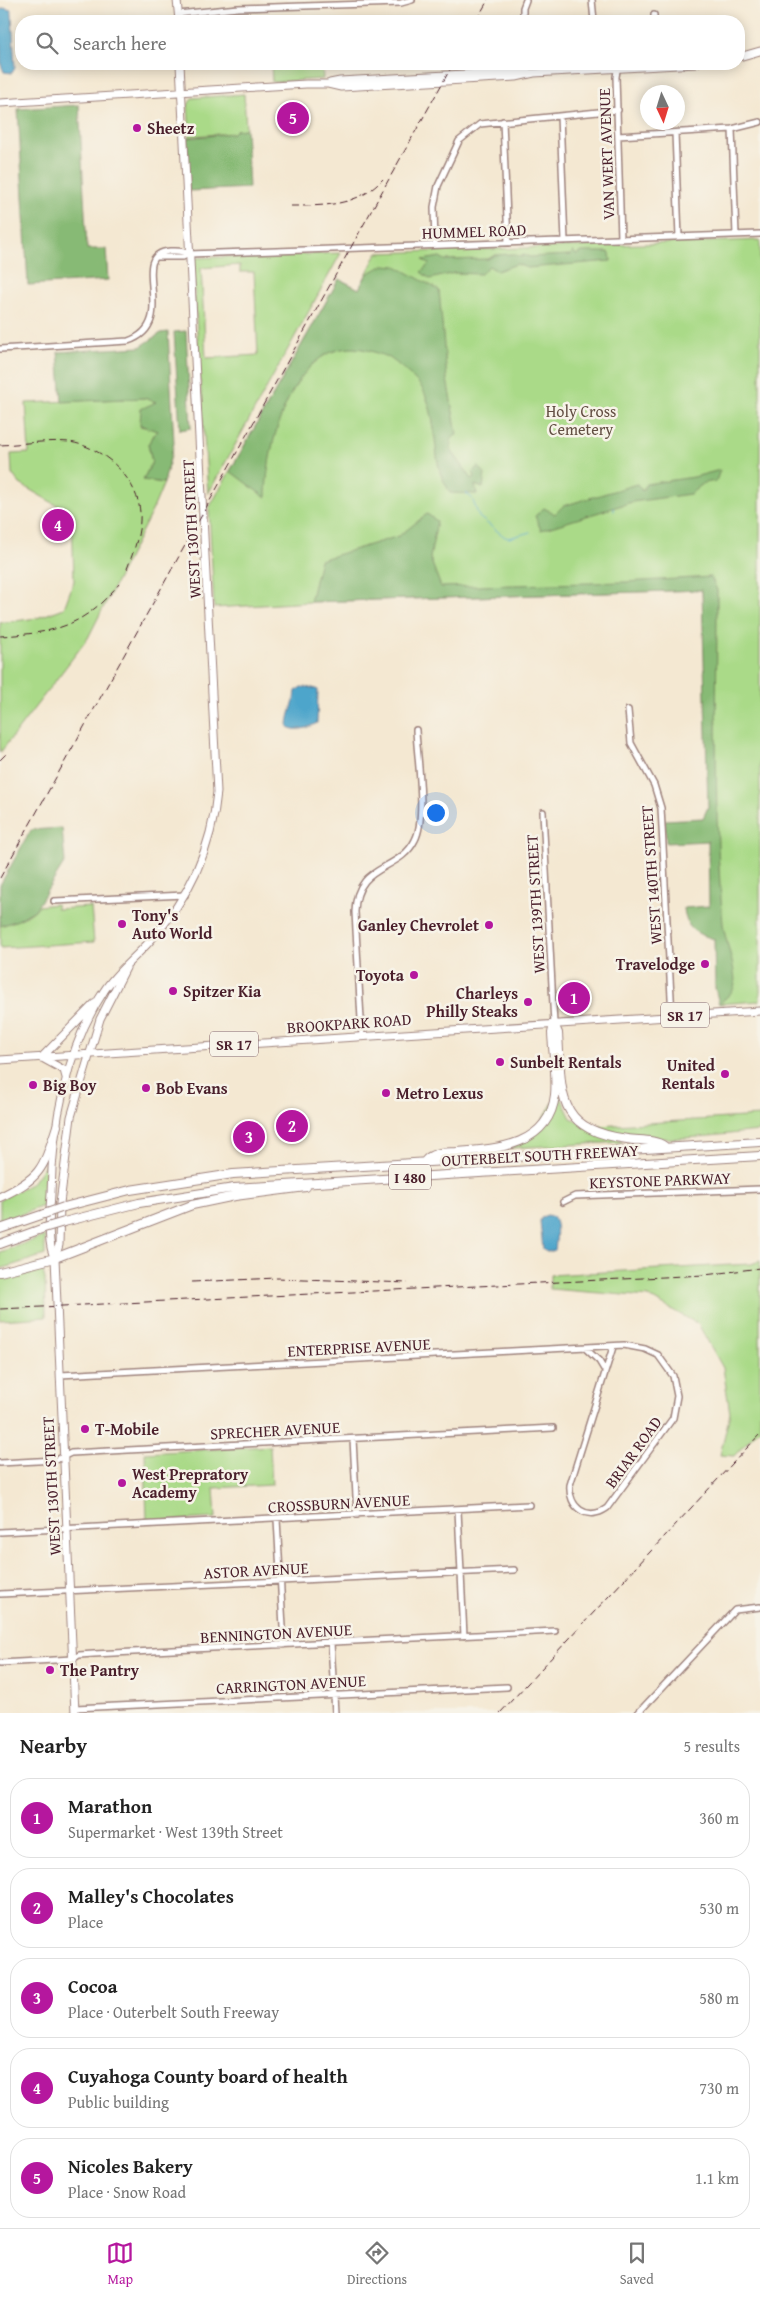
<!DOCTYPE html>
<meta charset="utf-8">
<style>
body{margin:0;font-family:"Gentium Book Plus",serif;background:#f2f2f2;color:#222}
.compass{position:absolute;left:640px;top:85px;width:45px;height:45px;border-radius:50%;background:#fff;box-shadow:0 2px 12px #0003;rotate:176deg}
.you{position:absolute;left:435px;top:812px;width:18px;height:18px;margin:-12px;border:4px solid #fff;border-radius:50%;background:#1a73e8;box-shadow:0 0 0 8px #1a73e833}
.badge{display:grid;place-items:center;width:32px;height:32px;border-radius:50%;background:#b5179e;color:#fff;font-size:16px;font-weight:700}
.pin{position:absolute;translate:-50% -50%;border:2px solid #fff;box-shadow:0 1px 5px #0006}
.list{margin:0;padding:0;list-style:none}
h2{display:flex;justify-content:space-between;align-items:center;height:65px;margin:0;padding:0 20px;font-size:21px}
h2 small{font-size:16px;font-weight:400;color:#767676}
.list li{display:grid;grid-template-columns:32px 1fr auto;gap:15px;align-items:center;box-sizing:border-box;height:80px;margin:0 10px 10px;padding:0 10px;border:1px solid #e0e0e0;border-radius:20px}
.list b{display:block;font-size:19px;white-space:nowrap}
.list p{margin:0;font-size:16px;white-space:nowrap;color:#767676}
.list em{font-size:16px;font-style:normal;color:#767676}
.icon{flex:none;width:28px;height:28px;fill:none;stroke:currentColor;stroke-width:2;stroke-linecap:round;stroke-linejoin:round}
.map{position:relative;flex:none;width:760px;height:1713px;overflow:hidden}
.search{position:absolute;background:#fff;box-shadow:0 2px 12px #0003;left:15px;right:15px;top:15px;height:55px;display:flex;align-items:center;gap:12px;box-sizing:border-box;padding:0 18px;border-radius:20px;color:#767676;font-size:19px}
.sheet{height:515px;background:#fff}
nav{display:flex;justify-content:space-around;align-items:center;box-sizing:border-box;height:70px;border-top:1px solid #e0e0e0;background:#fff;font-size:14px;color:#767676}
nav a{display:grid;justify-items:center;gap:2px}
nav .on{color:#b5179e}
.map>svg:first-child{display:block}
.green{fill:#aada88;stroke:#7a7c5a;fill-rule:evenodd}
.forest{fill:#87ba74;stroke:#686c50}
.water{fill:#4ea5cb;stroke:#4c627b}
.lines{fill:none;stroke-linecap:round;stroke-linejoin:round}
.stream{stroke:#4ea5cb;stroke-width:1}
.minor-casing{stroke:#9f847e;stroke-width:8}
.major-casing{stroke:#9f847e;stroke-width:9}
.highway-casing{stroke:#9f847e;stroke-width:10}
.minor{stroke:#fff;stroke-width:5}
.major{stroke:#fff;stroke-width:7}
.highway{stroke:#fff;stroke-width:8}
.rail{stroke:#4a1f2b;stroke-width:1;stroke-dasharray:8 4;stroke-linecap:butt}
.highway-bridge-casing{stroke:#9f847e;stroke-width:10;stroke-linecap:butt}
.highway-bridge{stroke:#fff;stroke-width:8}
.poi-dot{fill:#b5179e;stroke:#f7f3e8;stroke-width:2}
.labels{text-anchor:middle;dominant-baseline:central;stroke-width:5;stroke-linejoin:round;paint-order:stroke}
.shield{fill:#f7f3e8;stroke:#7e5f64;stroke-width:1}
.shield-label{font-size:15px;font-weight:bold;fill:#4a1f2b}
.poi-label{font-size:16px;font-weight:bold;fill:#4a1f2b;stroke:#f7f3e8;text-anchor:start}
.street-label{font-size:16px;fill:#4a1f2b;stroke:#f7f3e8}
.park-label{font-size:16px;fill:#624e42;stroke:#f7f3e8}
</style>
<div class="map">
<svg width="760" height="1713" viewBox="0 0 760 1713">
<rect width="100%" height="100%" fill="#f7f3e8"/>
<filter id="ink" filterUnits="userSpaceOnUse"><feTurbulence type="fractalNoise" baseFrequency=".02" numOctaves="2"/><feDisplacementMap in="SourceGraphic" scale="10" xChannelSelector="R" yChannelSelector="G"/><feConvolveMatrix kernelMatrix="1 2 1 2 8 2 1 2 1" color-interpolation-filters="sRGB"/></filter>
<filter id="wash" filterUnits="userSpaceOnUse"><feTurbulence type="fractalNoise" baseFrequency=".0096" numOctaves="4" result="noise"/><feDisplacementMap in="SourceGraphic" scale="20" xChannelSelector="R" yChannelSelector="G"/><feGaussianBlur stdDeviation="1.12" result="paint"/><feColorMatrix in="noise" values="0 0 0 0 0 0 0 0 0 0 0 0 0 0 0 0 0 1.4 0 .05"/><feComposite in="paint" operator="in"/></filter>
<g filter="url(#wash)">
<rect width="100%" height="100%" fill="#f4e8d2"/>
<path class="green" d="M226 12V21H184V18Z
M271 64H322L323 79 272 82Z
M244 94 246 129 236 130 233 133 193 136 190 138 188 105 192 98Z
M760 240V1001L719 1004 702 590 310 602 214 608 209 508 339 279 359 289 377 253Z
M341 253 208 494 192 258ZM240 265V272H254L258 355 206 358 201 268Z
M144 398 157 402 140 426 157 430 148 444 152 462 143 480 164 483 153 509 88 638 0 753V623L37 618 64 608 74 581 72 514 20 484 12 474 11 454 29 453 26 403Z
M56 904 57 909 91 907 94 942 0 948V926C12 922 31 917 38 906Z
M557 1096H560L571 1118 623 1142 510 1148 531 1138Z
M760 1116V1131C708 1135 648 1148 599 1126Z
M47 1162 46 1205 0 1222V1200L32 1183Z
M45 1236V1255L0 1269V1252Z
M760 1261V1428L734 1456 720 1455 730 1413 723 1368 698 1324 649 1297 550 1289V1275L751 1264Z
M41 1264 45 1279 46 1317 0 1320V1277Z
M270 1446 272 1485 214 1488 216 1518 147 1522 145 1453Z"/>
<path class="forest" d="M79 105 87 249H106L108 280 28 285 18 109Z
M246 129 249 188 189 191 187 138 233 133 236 130Z
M573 251 576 255 582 252H607L610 253 611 261 527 268 517 264 497 271 489 266 481 274 454 273 430 279 421 272 429 264 423 260 440 257 445 260 488 259 495 255 512 254 522 257 523 255 530 257 571 255Z
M384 265 396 266 439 290 447 379 457 434 451 440V450L472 479 475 477 473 472 478 466 485 474 483 488 475 485 477 494 450 493C447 486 442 479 440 472 433 444 437 416 422 388 418 381 395 361 388 357 384 355 378 354 374 352 296 325 266 443 266 498L230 471 339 279 359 289 367 274Z
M186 331 191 428 180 430 174 332Z
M168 332 174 443 164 483 143 480 152 462 148 444 157 431 140 425 141 409 156 402 144 398 62 402 58 352 140 347 161 333Z
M720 470 716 481 704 483 690 494 632 502 541 530 535 516 544 508 555 514 563 506 637 484 642 491 646 484 694 477Z
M427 514 437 521 430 558 441 587 625 582 711 577 717 590C717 701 713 814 723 924 725 941 740 978 733 990 730 995 723 1000 719 1004L715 988 714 939C695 933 686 930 684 908L709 906 708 841 666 843 665 820 703 818 708 807 702 590 310 602 320 560 399 536Z
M62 828 65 862 35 910 18 920 0 926V885L31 830Z"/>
<path class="water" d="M4 8 11 10 12 14 15 68 12 73 4 72 1 65 0 10Z
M301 687 313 688 318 690 317 723C308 728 297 732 288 727 288 713 295 704 296 691Z
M547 1215 553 1217C559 1225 556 1240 555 1250L546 1252 543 1249 540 1221 542 1217Z"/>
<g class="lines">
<path class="stream" d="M466 493 472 498 479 517 505 537 509 538 530 532
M613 508 614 511"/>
</g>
</g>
<g filter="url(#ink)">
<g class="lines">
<g class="minor-casing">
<path id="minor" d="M592 0 594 21
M178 14 238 8 401 3 412 0
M654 15V21
M523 21V8L526 0
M618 64 616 77 621 239
M560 116 565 241
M503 121 508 243
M732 129 736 235
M675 133 679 237
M618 136 732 129 760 122
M435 245 434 207 438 186 459 141 480 124 618 110
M157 257H183L189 254 760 234
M0 349 128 341C182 323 125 254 170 251 177 251 182 250 189 254
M628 710 631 743 654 785 661 808 672 1016
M543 812 554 1024
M54 901 185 895
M362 1037 355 912C356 862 399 873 415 840 427 817 417 757 416 730
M563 1202 575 1196 760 1189
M585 1348 599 1361 605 1371
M60 1375 624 1345 645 1349 658 1355 673 1376 677 1396 673 1418 607 1508C587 1522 568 1507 570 1485L613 1347
M353 1439 357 1515
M0 1463 56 1460 71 1453 553 1428
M458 1510 464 1636
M277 1519 284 1645
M0 1532 529 1505
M0 1594 514 1570
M331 1643 335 1713
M0 1663 73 1659 79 1655 94 1654 555 1631
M75 1708 507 1687
M638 1713 735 1610 760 1607"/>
</g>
<g class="major-casing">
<path id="major" d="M177 0 179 21
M739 57 760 51
M330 83 340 81 500 72 534 73 696 64
M0 103 306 84H328L341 87 516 77 534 73
M41 1058 94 1004
M44 1059 64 1070 67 1081
M0 1060 760 1011
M55 1258 59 1245 60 1203 71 1117 100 1019 126 968
M75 1713 55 1258C46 1245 50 1210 51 1194 52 1127 66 1048 104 991 116 972 135 958 150 941 188 899 212 849 217 792L180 64"/>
</g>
<g class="highway-casing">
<path id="highway" d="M554 1024 558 1033C562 1093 554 1129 627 1139 638 1141 655 1139 664 1146
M425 1161C433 1151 446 1153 458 1152 497 1149 549 1146 555 1095 557 1075 553 1054 552 1033L554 1024
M0 1197C42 1177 43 1169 57 1126
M64 1207 130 1190 233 1174 760 1142
M64 1222 139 1203 234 1188 760 1156
M0 1229 44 1214
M0 1244 44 1228
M0 1272 55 1258 192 1205 235 1196 306 1187"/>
</g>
<use href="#minor" class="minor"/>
<use href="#major" class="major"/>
<use href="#highway" class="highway"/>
<path class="rail" d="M476 21 488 0
M291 206C325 206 359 206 383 179
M0 445C23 444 47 440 69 442 106 447 143 483 140 521 139 538 133 553 127 569
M0 636C55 633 83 627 119 584
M0 760 8 752
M0 878 453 64
M192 1282 277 1278 408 1283
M0 1309 705 1275 760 1268
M500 1713 760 1434"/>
<g class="highway-bridge-casing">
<path id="highway-bridge" d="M44 1214 64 1207
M44 1228 64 1222"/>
</g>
<use href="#highway-bridge" class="highway-bridge"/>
</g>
</g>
<g class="poi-dot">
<circle cx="137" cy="128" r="5"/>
<circle cx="122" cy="924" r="5"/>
<circle cx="489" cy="925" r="5"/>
<circle cx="705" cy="964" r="5"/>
<circle cx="414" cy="975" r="5"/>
<circle cx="173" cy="991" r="5"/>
<circle cx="528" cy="1002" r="5"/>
<circle cx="500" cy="1062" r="5"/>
<circle cx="725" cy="1074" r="5"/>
<circle cx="33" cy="1085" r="5"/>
<circle cx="146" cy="1088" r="5"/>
<circle cx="386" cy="1093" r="5"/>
<circle cx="85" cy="1429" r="5"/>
<circle cx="122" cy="1483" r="5"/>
<circle cx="50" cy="1670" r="5"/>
</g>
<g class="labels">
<g class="shield">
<rect x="661" y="1002.5" width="48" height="25" rx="4"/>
<rect x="210" y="1031.5" width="48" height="25" rx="4"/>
<rect x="389" y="1164.5" width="42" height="25" rx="4"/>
</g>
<g class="shield-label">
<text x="685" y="1015">SR 17</text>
<text x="234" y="1044">SR 17</text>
<text x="410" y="1177">I 480</text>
</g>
<g class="poi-label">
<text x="147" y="128">Sheetz</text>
<text x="132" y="915">Tony's<tspan x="132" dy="18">Auto World</tspan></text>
<text x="479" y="925" text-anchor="end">Ganley Chevrolet</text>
<text x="695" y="964" text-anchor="end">Travelodge</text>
<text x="404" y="975" text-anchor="end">Toyota</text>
<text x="183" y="991">Spitzer Kia</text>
<text x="518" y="993" text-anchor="end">Charleys<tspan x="518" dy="18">Philly Steaks</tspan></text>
<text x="510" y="1062">Sunbelt Rentals</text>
<text x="715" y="1065" text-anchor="end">United<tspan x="715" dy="18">Rentals</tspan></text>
<text x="43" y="1085">Big Boy</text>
<text x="156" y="1088">Bob Evans</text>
<text x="396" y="1093">Metro Lexus</text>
<text x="95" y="1429">T-Mobile</text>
<text x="132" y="1474">West Prepratory<tspan x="132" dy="18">Academy</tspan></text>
<text x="60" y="1670">The Pantry</text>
</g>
<g class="street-label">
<text transform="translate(606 154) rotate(-92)">VAN WERT AVENUE</text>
<text transform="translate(474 231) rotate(-2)">HUMMEL ROAD</text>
<text transform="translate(191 529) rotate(-93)">WEST 130TH STREET</text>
<text transform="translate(651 875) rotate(-94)">WEST 140TH STREET</text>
<text transform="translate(535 904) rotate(-93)">WEST 139TH STREET</text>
<text transform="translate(349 1023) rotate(-4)">BROOKPARK ROAD</text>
<text transform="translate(540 1155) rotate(-3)">OUTERBELT SOUTH FREEWAY</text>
<text transform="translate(660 1180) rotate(-2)">KEYSTONE PARKWAY</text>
<text transform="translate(359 1347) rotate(-3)">ENTERPRISE AVENUE</text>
<text transform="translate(275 1430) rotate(-3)">SPRECHER AVENUE</text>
<text transform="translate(633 1452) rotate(-54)">BRIAR ROAD</text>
<text transform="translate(51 1486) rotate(-93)">WEST 130TH STREET</text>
<text transform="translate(339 1503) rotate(-3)">CROSSBURN AVENUE</text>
<text transform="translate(256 1570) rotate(-3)">ASTOR AVENUE</text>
<text transform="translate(276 1633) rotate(-3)">BENNINGTON AVENUE</text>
<text transform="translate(291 1684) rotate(-3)">CARRINGTON AVENUE</text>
</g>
<g class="park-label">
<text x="581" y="411">Holy Cross<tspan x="581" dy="18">Cemetery</tspan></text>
</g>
</g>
</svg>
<svg class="compass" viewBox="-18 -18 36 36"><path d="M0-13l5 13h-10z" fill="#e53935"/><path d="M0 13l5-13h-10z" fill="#767676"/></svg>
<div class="you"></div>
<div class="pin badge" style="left:574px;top:998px">1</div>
<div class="pin badge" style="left:292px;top:1126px">2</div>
<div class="pin badge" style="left:249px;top:1137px">3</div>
<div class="pin badge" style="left:58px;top:525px">4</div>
<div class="pin badge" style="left:293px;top:118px">5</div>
<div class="search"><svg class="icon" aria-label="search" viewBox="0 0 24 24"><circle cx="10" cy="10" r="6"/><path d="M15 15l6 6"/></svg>Search here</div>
</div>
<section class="sheet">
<h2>Nearby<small>5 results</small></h2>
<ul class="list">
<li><span class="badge">1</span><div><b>Marathon</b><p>Supermarket · West 139th Street</p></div><em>360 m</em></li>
<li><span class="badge">2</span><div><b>Malley's Chocolates</b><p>Place</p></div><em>530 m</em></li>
<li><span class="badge">3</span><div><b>Cocoa</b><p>Place · Outerbelt South Freeway</p></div><em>580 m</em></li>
<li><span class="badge">4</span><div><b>Cuyahoga County board of health</b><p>Public building</p></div><em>730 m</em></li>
<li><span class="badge">5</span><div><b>Nicoles Bakery</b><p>Place · Snow Road</p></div><em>1.1 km</em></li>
</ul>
</section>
<nav>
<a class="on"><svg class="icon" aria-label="map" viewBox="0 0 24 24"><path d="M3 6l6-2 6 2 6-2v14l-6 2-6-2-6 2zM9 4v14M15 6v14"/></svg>Map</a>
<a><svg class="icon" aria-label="directions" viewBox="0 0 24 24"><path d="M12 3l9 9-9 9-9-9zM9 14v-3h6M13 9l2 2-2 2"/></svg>Directions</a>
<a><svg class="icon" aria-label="saved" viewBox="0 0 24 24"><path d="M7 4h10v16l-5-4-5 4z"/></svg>Saved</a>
</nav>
